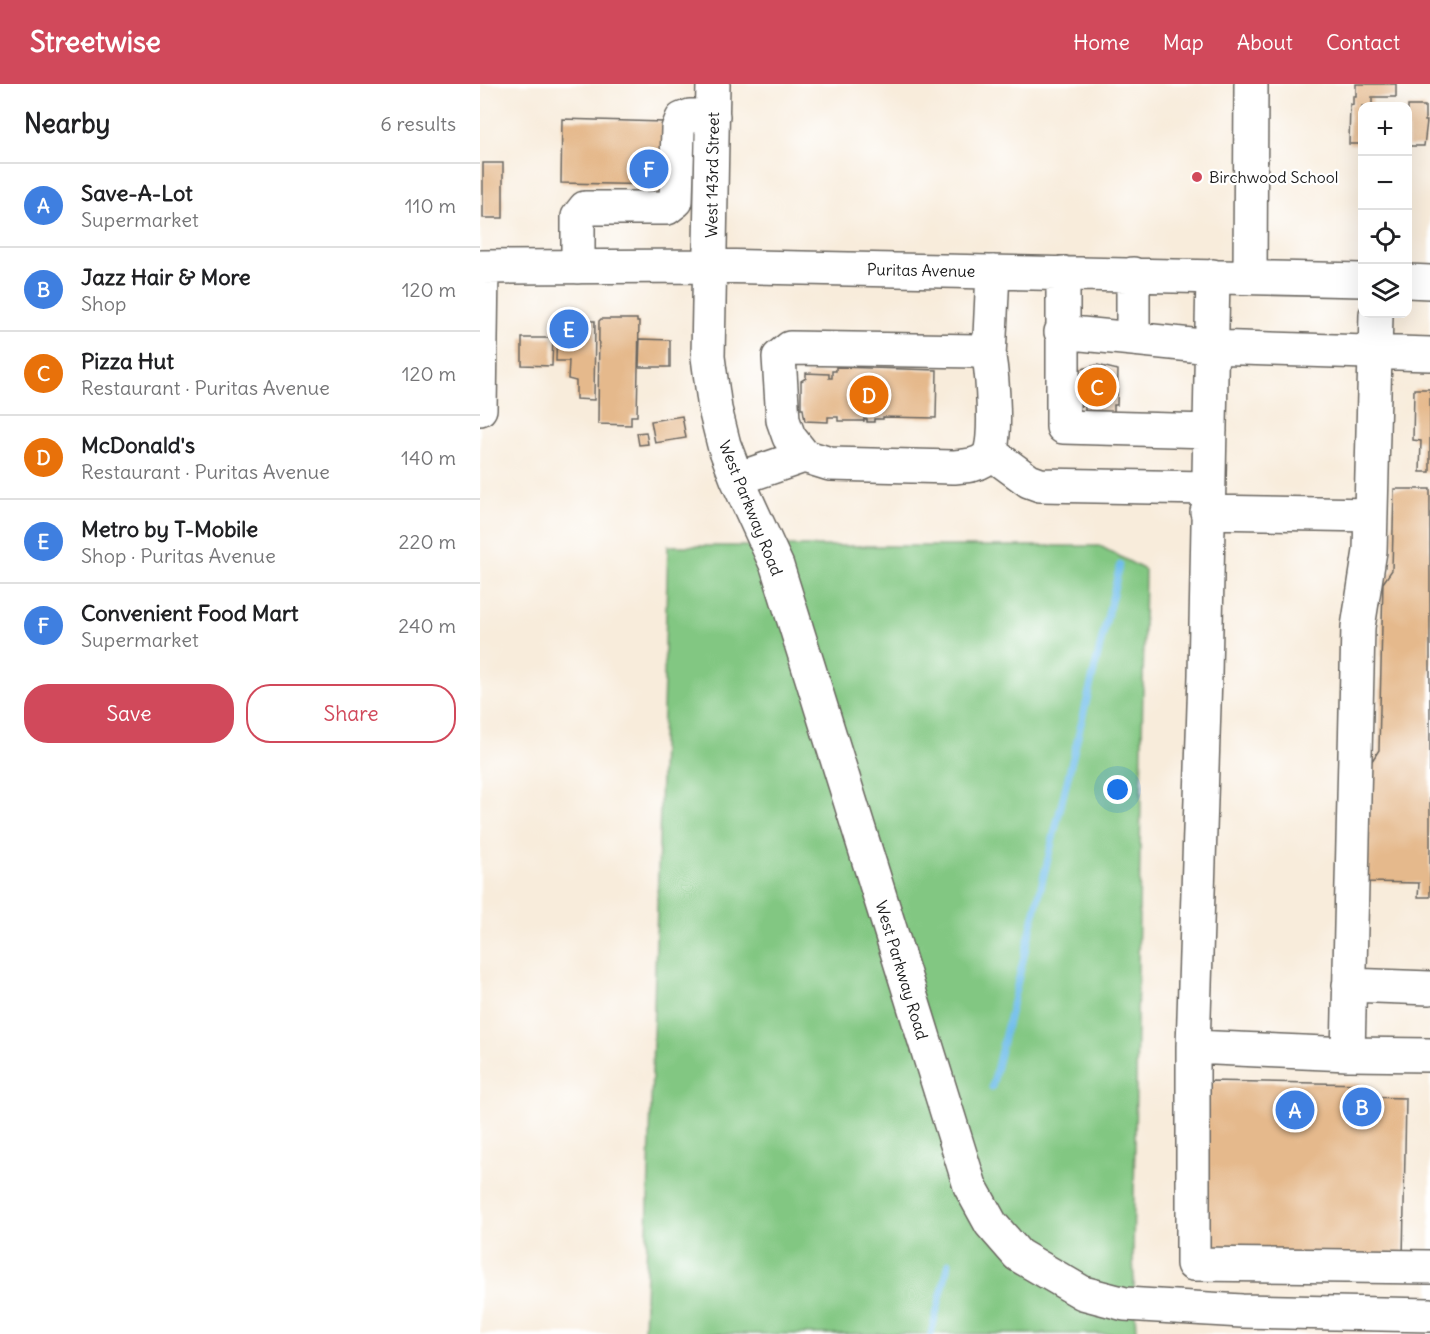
<!DOCTYPE html>
<meta charset="utf-8">
<style>
body{margin:0;font-family:Delius,sans-serif;background:#f2f2f2;color:#202124}
.controls{position:absolute;right:18px;top:18px;display:grid;overflow:hidden;border-radius:12px;box-shadow:0 6px 24px #0002}
.controls button{width:54px;height:54px;display:grid;place-items:center;padding:0;border:0;border-bottom:2px solid #e0e0e0;background:#fff;color:#202124;font:30px sans-serif}
.you{position:absolute;left:638px;top:706px;width:21px;height:21px;margin:-15px;border:4px solid #fff;border-radius:50%;background:#1a73e8;box-shadow:0 0 0 9px #1a73e833}
.badge{display:grid;place-items:center;width:39px;height:39px;border-radius:50%;background:#d1495b;color:#fff;font-size:20px;font-weight:700}
.pin{position:absolute;translate:-50% -50%;border:3px solid #fff;box-shadow:0 2px 6px #0006}
.list{margin:0;padding:0;list-style:none}
h2{display:flex;justify-content:space-between;align-items:center;height:78px;margin:0;padding:0 24px;font-size:26px}
h2 small{font-size:20px;font-weight:400;color:#757577}
.list li{display:grid;grid-template-columns:39px 1fr auto;gap:18px;align-items:center;box-sizing:border-box;height:84px;padding:0 24px;border-top:2px solid #e0e0e0}
.list b{display:block;font-size:22px;white-space:nowrap}
.list p{margin:0;font-size:20px;white-space:nowrap;color:#757577}
.list em{font-size:20px;font-style:normal;color:#757577}
.actions{display:flex;gap:12px;padding:18px 24px}
.actions a{flex:1;padding:14px 0;border:2px solid #d1495b;border-radius:24px;text-align:center;font-size:21px;color:#d1495b}
.actions .main{background:#d1495b;color:#fff}
.icon{flex:none;width:33px;height:33px;fill:none;stroke:currentColor;stroke-width:2;stroke-linecap:round;stroke-linejoin:round}
.map{position:relative;flex:none;width:950px;height:1250px;overflow:hidden}
header{display:flex;align-items:center;gap:36px;box-sizing:border-box;height:84px;padding:0 30px;background:#d1495b;color:#fff}
header strong{font-size:28px}
nav{display:flex;gap:33px;margin-inline-start:auto;font-size:21px}
main{display:flex}
aside{flex:1;background:#fff}
.map>svg:first-child{display:block}
.green{fill:#82c782;stroke:#4f724f;stroke-width:1.5}
.lines{fill:none;stroke-linecap:round;stroke-linejoin:round}
.stream{stroke:#71beeb;stroke-width:7}
.building{fill:#e5b98c}
.minor-casing{stroke:#69655f;stroke-width:36}
.minor{stroke:#fff;stroke-width:33}
.poi-dot{fill:#d1495b;stroke:#fff;stroke-width:2}
.labels{text-anchor:middle;dominant-baseline:central;stroke-width:4.5;stroke-linejoin:round;paint-order:stroke}
.street-label{font-size:16px;fill:#1c1c1c;stroke:#fff}
.poi-label{font-size:16px;fill:#1c1c1c;stroke:#fff;text-anchor:start}
</style>
<header>
<strong>Streetwise</strong>
<nav><a>Home</a><a>Map</a><a>About</a><a>Contact</a></nav>
</header>
<main>
<aside>
<h2>Nearby<small>6 results</small></h2>
<ul class="list">
<li><span class="badge" style="background:#3f7fe0">A</span><div><b>Save-A-Lot</b><p>Supermarket</p></div><em>110 m</em></li>
<li><span class="badge" style="background:#3f7fe0">B</span><div><b>Jazz Hair &amp; More</b><p>Shop</p></div><em>120 m</em></li>
<li><span class="badge" style="background:#e8710a">C</span><div><b>Pizza Hut</b><p>Restaurant · Puritas Avenue</p></div><em>120 m</em></li>
<li><span class="badge" style="background:#e8710a">D</span><div><b>McDonald's</b><p>Restaurant · Puritas Avenue</p></div><em>140 m</em></li>
<li><span class="badge" style="background:#3f7fe0">E</span><div><b>Metro by T-Mobile</b><p>Shop · Puritas Avenue</p></div><em>220 m</em></li>
<li><span class="badge" style="background:#3f7fe0">F</span><div><b>Convenient Food Mart</b><p>Supermarket</p></div><em>240 m</em></li>
</ul>
<div class="actions"><a class="main">Save</a><a>Share</a></div>
</aside>
<div class="map">
<svg width="950" height="1250" viewBox="0 0 950 1250">
<rect width="100%" height="100%" fill="#fff"/>
<filter id="ink" filterUnits="userSpaceOnUse"><feTurbulence type="fractalNoise" baseFrequency=".0167" numOctaves="2"/><feDisplacementMap in="SourceGraphic" scale="12" xChannelSelector="R" yChannelSelector="G"/><feConvolveMatrix kernelMatrix="1 2 1 2 8 2 1 2 1" color-interpolation-filters="sRGB"/></filter>
<filter id="wash" filterUnits="userSpaceOnUse"><feTurbulence type="fractalNoise" baseFrequency=".008" numOctaves="4" result="noise"/><feDisplacementMap in="SourceGraphic" scale="24" xChannelSelector="R" yChannelSelector="G"/><feGaussianBlur stdDeviation="1.35" result="paint"/><feColorMatrix in="noise" values="0 0 0 0 0 0 0 0 0 0 0 0 0 0 0 0 0 1.4 0 .05"/><feComposite in="paint" operator="in"/></filter>
<g filter="url(#wash)">
<rect width="100%" height="100%" fill="#f8ecdb"/>
<path class="green" d="M188 462H620L665 486 653 1170 656 1250H164Z"/>
<g class="lines">
<path class="stream" d="M512 1003 640 481
M451 1250 469 1179"/>
</g>
<g id="blocks">
<path class="building" d="M876 0H916V13H892V22H882V60H869L870 20 873 21V12H876Z
M928 22H945V37H947L944 62H928Z
M82 35 183 38 182 101 81 99Z
M3 79H23V134H3Z
M121 235H157V238H159L157 332H151V341L118 340 119 237Z
M77 237H115L114 316 96 315V297L88 295 89 277H76Z
M42 254H73L72 282 42 281Z
M160 255 190 256V283H159Z
M617 281 638 286 637 321H634V329L605 331V322L597 320 598 286Z
M356 283 457 286 456 334 403 333V335H394V338H387V335H384V337H358V333H348V338L325 337 323 325H321V297L326 294V289L349 290V294H352V287H356Z
M934 305H950V388H940L941 357 933 356Z
M202 332 206 354 175 359 171 337Z
M166 348 168 360 159 361 157 349Z
M914 405H950V813H938L939 799 887 798 890 680 899 666 903 499 912 486Z
M727 997 886 1000 885 1013 926 1014 923 1175 723 1171Z"/>
</g>
</g>
<g filter="url(#ink)">
<use href="#blocks" fill-opacity="0" stroke="#69655f" stroke-width="1.5"/>
<g class="lines">
<g class="minor-casing">
<path id="minor" d="M233 0 228 273 235 325 244 361 257 395 297 482 490 1102 511 1140 538 1171 603 1209 645 1220 762 1227 950 1231
M0 183 231 182 882 196
M98 183V133L105 124H187L196 117 198 45 202 35 210 32H233
M583 189V343L730 347
M653 190V255L731 263 950 270
M733 192 725 591 713 963 868 970 878 543 890 467 896 230
M770 193 771 0
M928 197 950 198
M581 248 653 255
M509 273 513 188
M0 325 2 183
M511 369 549 397 560 401 728 404
M257 395 324 372 350 380 473 383C485 382 500 382 508 372 518 360 512 290 509 273L497 267 310 264 299 273 303 336 309 353 324 372
M727 428 891 431
M869 901 950 904
M713 963V1180L950 1183
M868 970 950 971"/>
</g>
<use href="#minor" class="minor"/>
</g>
</g>
<circle class="poi-dot" cx="717" cy="93" r="6"/>
<g class="labels">
<g class="street-label">
<text transform="translate(232 91) rotate(-89)">West 143rd Street</text>
<text transform="translate(441 186) rotate(1)">Puritas Avenue</text>
<text transform="translate(271 424) rotate(68)">West Parkway Road</text>
<text transform="translate(422 886) rotate(73)">West Parkway Road</text>
</g>
<g class="poi-label">
<text x="729" y="93">Birchwood School</text>
</g>
</g>
</svg>
<div class="controls">
<button>+</button>
<button>−</button>
<button><svg class="icon" aria-label="locate" viewBox="0 0 24 24"><circle cx="12" cy="12" r="6"/><path d="M12 2v4M12 18v4M2 12h4M18 12h4"/></svg></button>
<button><svg class="icon" aria-label="layers" viewBox="0 0 24 24"><path d="M12 4l9 5-9 5-9-5zM3 14l9 5 9-5"/></svg></button>
</div>
<div class="you"></div>
<div class="pin badge" style="left:815px;top:1026px;background:#3f7fe0">A</div>
<div class="pin badge" style="left:882px;top:1023px;background:#3f7fe0">B</div>
<div class="pin badge" style="left:617px;top:303px;background:#e8710a">C</div>
<div class="pin badge" style="left:389px;top:311px;background:#e8710a">D</div>
<div class="pin badge" style="left:89px;top:245px;background:#3f7fe0">E</div>
<div class="pin badge" style="left:169px;top:85px;background:#3f7fe0">F</div>
</div>
</main>
